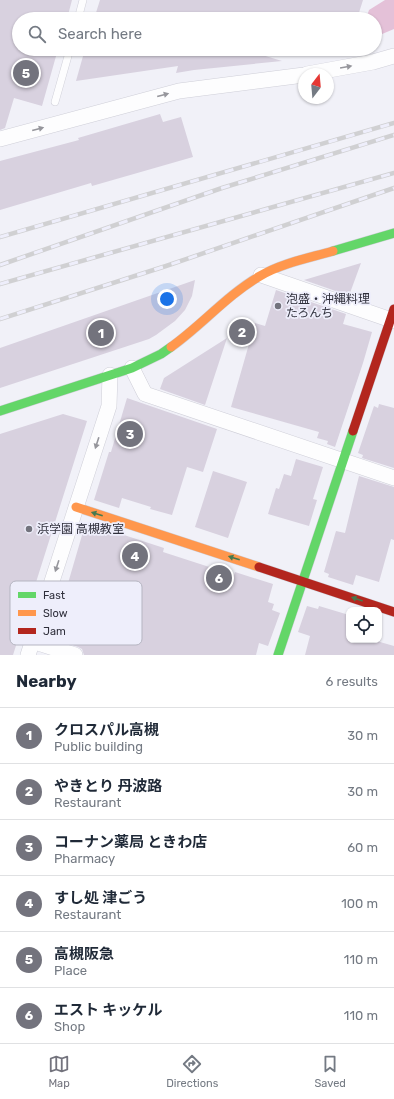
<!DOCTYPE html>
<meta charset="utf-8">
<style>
body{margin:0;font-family:Rubik,"Noto Sans JP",sans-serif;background:#f6f6f7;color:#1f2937}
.controls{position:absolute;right:12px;bottom:12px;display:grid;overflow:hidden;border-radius:8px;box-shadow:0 1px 3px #0004}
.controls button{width:36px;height:36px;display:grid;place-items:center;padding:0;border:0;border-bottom:1px solid #e0e1e3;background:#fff;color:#1f2937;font:20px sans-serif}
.compass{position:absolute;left:298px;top:68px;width:36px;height:36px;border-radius:50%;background:#fff;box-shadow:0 1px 3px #0004;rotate:16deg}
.you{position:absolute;left:167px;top:299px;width:14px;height:14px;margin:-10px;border:3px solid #fff;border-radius:50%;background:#1a73e8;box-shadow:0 0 0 6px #1a73e833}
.badge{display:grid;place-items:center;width:26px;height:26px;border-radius:50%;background:#73737d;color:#fff;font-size:13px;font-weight:700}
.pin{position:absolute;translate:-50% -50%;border:2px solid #fff;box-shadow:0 1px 4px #0006}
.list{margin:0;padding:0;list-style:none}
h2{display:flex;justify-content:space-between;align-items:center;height:52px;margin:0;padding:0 16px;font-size:17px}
h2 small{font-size:13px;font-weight:400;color:#747a83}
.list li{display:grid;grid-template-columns:26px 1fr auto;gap:12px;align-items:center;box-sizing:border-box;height:56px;padding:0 16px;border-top:1px solid #e0e1e3}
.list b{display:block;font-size:15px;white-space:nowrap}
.list p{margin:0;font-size:13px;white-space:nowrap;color:#747a83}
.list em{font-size:13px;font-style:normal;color:#747a83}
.icon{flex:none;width:22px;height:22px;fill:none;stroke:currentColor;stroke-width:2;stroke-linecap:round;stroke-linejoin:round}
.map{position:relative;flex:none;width:394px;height:655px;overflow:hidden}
.search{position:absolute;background:#fff;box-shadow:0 1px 3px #0004;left:12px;right:12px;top:12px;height:44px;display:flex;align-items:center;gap:10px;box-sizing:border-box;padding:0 14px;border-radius:22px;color:#747a83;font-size:15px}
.sheet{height:388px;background:#fff}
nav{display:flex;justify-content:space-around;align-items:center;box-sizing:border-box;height:56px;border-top:1px solid #e0e1e3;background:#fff;font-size:11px;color:#747a83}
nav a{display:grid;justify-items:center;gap:2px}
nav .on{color:#73737d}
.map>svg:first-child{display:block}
.forest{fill:#e4c1d8}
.building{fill:#d8d1df}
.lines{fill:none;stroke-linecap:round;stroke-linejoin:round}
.lane-casing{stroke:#cfcfd8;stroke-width:8}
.street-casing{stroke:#cfcfd8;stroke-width:16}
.fast-casing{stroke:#cfcfd8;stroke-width:10}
.slow-casing{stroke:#cfcfd8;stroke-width:10}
.jam-casing{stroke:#cfcfd8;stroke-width:10}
.lane{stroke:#fdfdfe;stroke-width:7}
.street{stroke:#fdfdfe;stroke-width:15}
.fast{stroke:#63d668;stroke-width:9}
.slow{stroke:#ff974d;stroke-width:9}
.jam{stroke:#b3261e;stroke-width:9}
.rail-casing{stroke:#d0d0d2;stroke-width:4.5}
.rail{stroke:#eeeefb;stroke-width:3;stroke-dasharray:9;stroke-linecap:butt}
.oneway{fill:#96969c}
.oneway2{fill:#467a4f}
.poi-dot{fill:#73737d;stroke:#eeeefb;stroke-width:1.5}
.labels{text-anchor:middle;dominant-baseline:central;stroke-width:3.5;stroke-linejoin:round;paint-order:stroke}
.poi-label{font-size:12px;fill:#2f2f3b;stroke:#eeeefb;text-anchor:start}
.key{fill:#eeeefb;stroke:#b5b5c1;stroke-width:1}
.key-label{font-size:11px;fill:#2f2f3b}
</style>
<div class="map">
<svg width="394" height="655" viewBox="0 0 394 655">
<rect width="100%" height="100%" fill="#f1f1f8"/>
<path class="forest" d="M385 0H394V29L375 37V19H366L369 10Z"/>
<path class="building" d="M0 0H72L67 19H19V49H58L42 106 14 98 5 128 0 130Z
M100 0H363L357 19H94Z
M85 49H242L282 61 194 70 176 73 178 66 76 81Z
M160 114 163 122 181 117 193 157 92 186 91 183 0 210V161L79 140 78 138Z
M361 263 350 293V296L304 280Z
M195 280 192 296 185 310 175 321 156 335 149 339 0 388V348Z
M276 290 346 314 343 324 372 332 363 363 335 447 327 444 328 441 317 438 319 432 231 407 255 323 265 326Z
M227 338 205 405 160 389 164 378Z
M127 398 217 429 203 472 187 467 172 515 150 509 151 507 122 498 119 508 94 500 109 452H111Z
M379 404 394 408V468L362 458 363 455 358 453 374 406 378 408Z
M63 414 87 421 13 655H0V434Z
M296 459 323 467 313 499 317 500 309 526 268 514 276 488 279 489 284 474 291 476Z
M213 471 247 482 228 538 195 527Z
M359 476 394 487V540L391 539 379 582 356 575 353 585 328 577 329 574 324 572 336 531 345 533Z
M87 523 164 548 163 552 234 575 235 572 273 584 268 602 274 604 272 610 280 613 268 646 259 643 256 655H84L82 649 78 647 52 638 85 525H86Z
M307 606 318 609 319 606 349 615V640H373L394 646V655H305L310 636 298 632Z"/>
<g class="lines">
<g class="lane-casing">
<path id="lane" d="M78 19 83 0
M55 102 70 49"/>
</g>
<g class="street-casing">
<path id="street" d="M307 74 373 62 394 56
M0 139 179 91 304 75
M261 275 394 321
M132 368 145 394 394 478
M32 641 75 655
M28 655 109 406 110 375"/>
</g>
<g class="fast-casing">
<path id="fast" d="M333 251 394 233
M0 411 132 368 161 354 171 347
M278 655 353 431"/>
</g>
<g class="slow-casing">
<path id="slow" d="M171 347C202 325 227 295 260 276 282 263 309 258 333 251
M76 507 259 567"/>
</g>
<g class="jam-casing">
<path id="jam" d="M353 431 394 309
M259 567 394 612"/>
</g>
<use href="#lane" class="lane"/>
<use href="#street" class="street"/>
<use href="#fast" class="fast"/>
<use href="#slow" class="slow"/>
<use href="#jam" class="jam"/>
<g class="rail-casing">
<path id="rail" d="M0 237 394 123
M0 265 222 188 394 135
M0 284 394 173
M0 319 166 266 394 188"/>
</g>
<use href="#rail" class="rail"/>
</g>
<defs><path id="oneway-solid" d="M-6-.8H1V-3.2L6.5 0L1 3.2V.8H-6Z"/></defs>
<g class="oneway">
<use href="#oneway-solid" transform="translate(346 67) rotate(-10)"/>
<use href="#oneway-solid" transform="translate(163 95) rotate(-15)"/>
<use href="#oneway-solid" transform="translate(38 129) rotate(-15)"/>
<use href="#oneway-solid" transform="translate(97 443) rotate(108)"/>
<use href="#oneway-solid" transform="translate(57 566) rotate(108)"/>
</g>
<g class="oneway2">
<use href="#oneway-solid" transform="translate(97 514) rotate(-162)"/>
<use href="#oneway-solid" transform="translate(234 558) rotate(-162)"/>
<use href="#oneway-solid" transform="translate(357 599) rotate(-161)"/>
</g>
<g class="poi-dot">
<circle cx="278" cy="306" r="4"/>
<circle cx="29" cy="529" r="4"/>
</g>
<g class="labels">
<g class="poi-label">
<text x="286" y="299">泡盛・沖縄料理<tspan x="286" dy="14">たろんち</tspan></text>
<text x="37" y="529">浜学園 高槻教室</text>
</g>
</g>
<rect x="10" y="581" width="132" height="64" rx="6" class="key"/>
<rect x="18" y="592" width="18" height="6" fill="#63d668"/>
<rect x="18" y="610" width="18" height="6" fill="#ff974d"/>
<rect x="18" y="628" width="18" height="6" fill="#b3261e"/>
<g class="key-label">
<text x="43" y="599">Fast</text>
<text x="43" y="617">Slow</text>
<text x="43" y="635">Jam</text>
</g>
</svg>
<div class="controls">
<button><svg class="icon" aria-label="locate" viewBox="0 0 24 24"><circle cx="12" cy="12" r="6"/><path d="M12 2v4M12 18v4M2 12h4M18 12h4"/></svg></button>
</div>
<svg class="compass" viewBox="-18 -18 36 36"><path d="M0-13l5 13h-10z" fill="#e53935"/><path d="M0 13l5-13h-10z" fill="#747a83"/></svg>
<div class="you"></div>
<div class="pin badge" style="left:101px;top:333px">1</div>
<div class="pin badge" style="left:242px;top:332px">2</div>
<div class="pin badge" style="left:130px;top:434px">3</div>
<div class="pin badge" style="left:135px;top:556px">4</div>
<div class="pin badge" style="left:26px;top:73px">5</div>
<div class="pin badge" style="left:219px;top:578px">6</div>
<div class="search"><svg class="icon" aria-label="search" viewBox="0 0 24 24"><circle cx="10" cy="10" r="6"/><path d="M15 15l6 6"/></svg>Search here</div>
</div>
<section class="sheet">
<h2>Nearby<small>6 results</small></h2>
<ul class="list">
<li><span class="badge">1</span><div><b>クロスパル高槻</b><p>Public building</p></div><em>30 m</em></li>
<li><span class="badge">2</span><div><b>やきとり 丹波路</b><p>Restaurant</p></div><em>30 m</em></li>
<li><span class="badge">3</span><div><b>コーナン薬局 ときわ店</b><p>Pharmacy</p></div><em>60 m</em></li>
<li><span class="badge">4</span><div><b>すし処 津ごう</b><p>Restaurant</p></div><em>100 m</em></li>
<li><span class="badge">5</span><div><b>高槻阪急</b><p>Place</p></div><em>110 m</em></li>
<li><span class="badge">6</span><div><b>エスト キッケル</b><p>Shop</p></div><em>110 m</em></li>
</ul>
</section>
<nav>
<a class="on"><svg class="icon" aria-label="map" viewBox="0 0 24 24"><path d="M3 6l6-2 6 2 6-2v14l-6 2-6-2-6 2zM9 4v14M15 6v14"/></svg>Map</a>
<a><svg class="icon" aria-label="directions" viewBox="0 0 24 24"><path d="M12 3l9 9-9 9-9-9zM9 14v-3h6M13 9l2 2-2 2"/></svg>Directions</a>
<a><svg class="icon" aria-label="saved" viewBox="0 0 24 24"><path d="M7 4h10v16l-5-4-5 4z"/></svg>Saved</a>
</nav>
